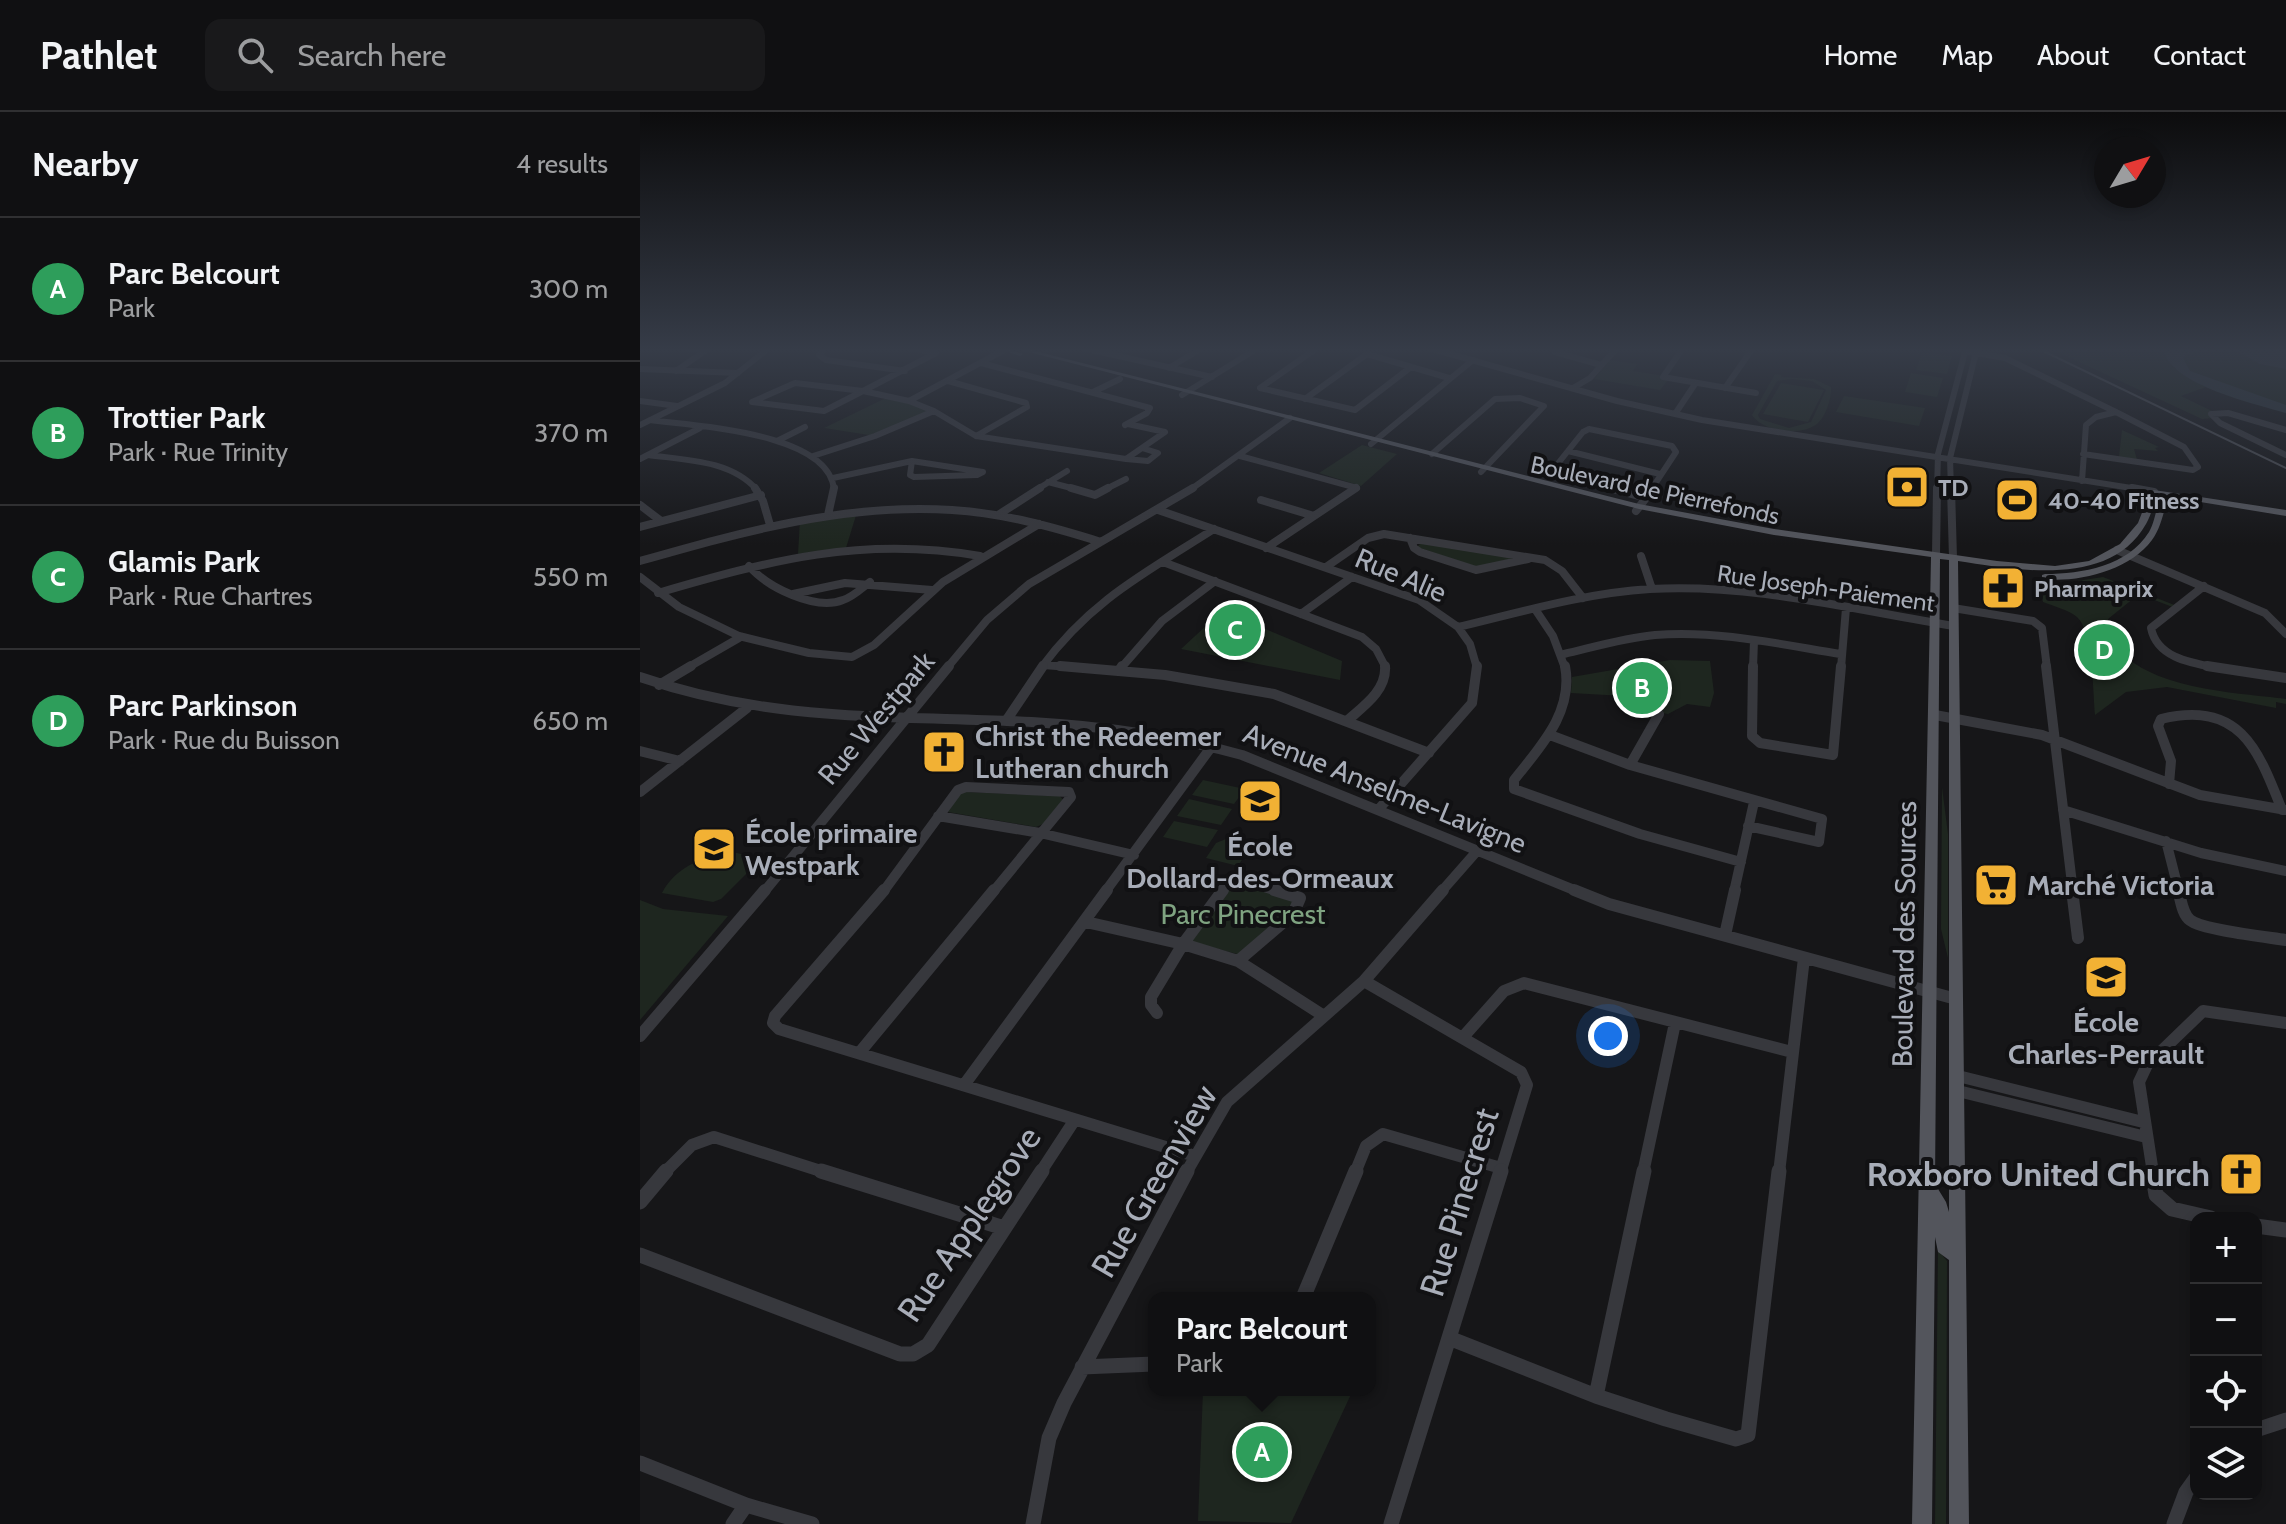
<!DOCTYPE html>
<meta charset="utf-8">
<style>
body{margin:0;font-family:Cabin,sans-serif;background:#19191b;color:#f1f3f6}
.controls{position:absolute;right:24px;bottom:24px;display:grid;overflow:hidden;border-radius:16px;box-shadow:0 4px 12px #0003}
.controls button{width:72px;height:72px;display:grid;place-items:center;padding:0;border:0;border-bottom:2px solid #303032;background:#101012;color:#f1f3f6;font:40px sans-serif}
.compass{position:absolute;left:1454px;top:24px;width:72px;height:72px;border-radius:50%;background:#101012;box-shadow:0 4px 12px #0003;rotate:52deg}
.you{position:absolute;left:968px;top:924px;width:28px;height:28px;margin:-20px;border:6px solid #fff;border-radius:50%;background:#1a73e8;box-shadow:0 0 0 12px #1a73e833}
.badge{display:grid;place-items:center;width:52px;height:52px;border-radius:50%;background:#f2b134;color:#fff;font-size:26px;font-weight:700}
.pin{position:absolute;translate:-50% -50%;border:4px solid #fff;box-shadow:0 2px 8px #0006}
.popup{position:absolute;left:508px;top:1180px;width:228px;height:104px;box-sizing:border-box;display:grid;place-content:center;border-radius:16px;background:#101012;filter:drop-shadow(0 2px 6px #0005);font-size:26px;white-space:nowrap;color:#9c9d9f}
.popup b{font-size:30px;color:#f1f3f6}
.popup::after{content:'';position:absolute;left:50%;top:100%;margin-left:-16px;border:16px solid transparent;border-top-color:#101012}
.list{margin:0;padding:0;list-style:none}
h2{display:flex;justify-content:space-between;align-items:center;height:104px;margin:0;padding:0 32px;font-size:34px}
h2 small{font-size:26px;font-weight:400;color:#9c9d9f}
.list li{display:grid;grid-template-columns:52px 1fr auto;gap:24px;align-items:center;box-sizing:border-box;height:144px;padding:0 32px;border-top:2px solid #303032}
.list b{display:block;font-size:30px;white-space:nowrap}
.list p{margin:0;font-size:26px;white-space:nowrap;color:#9c9d9f}
.list em{font-size:26px;font-style:normal;color:#9c9d9f}
.icon{flex:none;width:44px;height:44px;fill:none;stroke:currentColor;stroke-width:2;stroke-linecap:round;stroke-linejoin:round}
.map{position:relative;flex:none;width:1646px;height:1412px;overflow:hidden}
header{display:flex;align-items:center;gap:48px;box-sizing:border-box;height:112px;padding:0 40px;background:#101012;border-bottom:2px solid #303032}
header strong{font-size:38px}
nav{display:flex;gap:44px;margin-inline-start:auto;font-size:28px}
.search{width:560px;height:72px;background:#19191b;display:flex;align-items:center;gap:20px;box-sizing:border-box;padding:0 28px;border-radius:16px;color:#9c9d9f;font-size:30px}
main{display:flex}
aside{flex:1;background:#101012}
.map>svg:first-child{display:block}
.green{fill:#1e261f;fill-rule:evenodd}
.water{fill:#2c353c}
.lines{fill:none;stroke-linecap:round;stroke-linejoin:round}
.minor-far4{stroke:#37383d;stroke-width:6}
.minor-far3{stroke:#37383d;stroke-width:8}
.minor-far2{stroke:#37383d;stroke-width:10}
.minor-far1{stroke:#37383d;stroke-width:12}
.minor{stroke:#37383d;stroke-width:15}
.major{fill:#53555c;fill-rule:evenodd}
.tram{stroke:#4a4c52;stroke-width:2}
.labels{text-anchor:middle;dominant-baseline:central;stroke-width:8;stroke-linejoin:round;paint-order:stroke}
.far-poi-label{font-size:24px;font-weight:bold;fill:#a8adb8;stroke:#111113;text-anchor:start}
.far-street-label{font-size:24px;fill:#a8adb8;stroke:#111113}
.street-label{font-size:28px;fill:#a8adb8;stroke:#111113}
.poi-label{font-size:28px;font-weight:bold;fill:#a8adb8;stroke:#111113;text-anchor:start}
.park-label{font-size:28px;fill:#7fa381;stroke:#111113}
.near-poi-label{font-size:34px;font-weight:bold;fill:#a8adb8;stroke:#111113;text-anchor:end}
.near-street-label{font-size:34px;fill:#a8adb8;stroke:#111113}
</style>
<header>
<strong>Pathlet</strong>
<div class="search"><svg class="icon" aria-label="search" viewBox="0 0 24 24"><circle cx="10" cy="10" r="6"/><path d="M15 15l6 6"/></svg>Search here</div>
<nav><a>Home</a><a>Map</a><a>About</a><a>Contact</a></nav>
</header>
<main>
<aside>
<h2>Nearby<small>4 results</small></h2>
<ul class="list">
<li><span class="badge" style="background:#2e9e5b">A</span><div><b>Parc Belcourt</b><p>Park</p></div><em>300 m</em></li>
<li><span class="badge" style="background:#2e9e5b">B</span><div><b>Trottier Park</b><p>Park · Rue Trinity</p></div><em>370 m</em></li>
<li><span class="badge" style="background:#2e9e5b">C</span><div><b>Glamis Park</b><p>Park · Rue Chartres</p></div><em>550 m</em></li>
<li><span class="badge" style="background:#2e9e5b">D</span><div><b>Parc Parkinson</b><p>Park · Rue du Buisson</p></div><em>650 m</em></li>
</ul>
</aside>
<div class="map">
<svg width="1646" height="1412" viewBox="0 0 1646 1412">
<rect width="100%" height="100%" fill="#161618"/>
<path class="green" d="M1409 236H1603L1646 247V297L1530 253 1566 275 1541 284 1574 300 1573 306 1562 307Z
M1282 240 1312 244 1307 262 1276 258Z
M970 248 997 252 993 259 1019 263 1028 268 1020 278 954 267Z
M1271 261 1303 266 1297 285 1265 280Z
M1135 262 1142 263 1141 265 1174 267 1191 275C1192 285 1186 304 1178 311 1163 325 1123 320 1112 303ZM1152 267 1172 269 1186 278 1171 310 1149 316 1120 307 1118 303 1137 269Z
M1141 271 1184 278 1168 310 1123 302Z
M250 284 294 299 235 324 184 316Z
M1204 284 1285 296 1279 314 1196 300Z
M1482 318 1519 335 1515 336 1518 339 1494 337 1497 348 1479 345Z
M722 333 757 342 721 374 679 361Z
M217 400 206 436 158 442 160 408Z
M781 431 875 446 836 455 777 435Z
M1463 465 1537 494 1535 496 1499 482 1468 507C1469 515 1469 525 1473 531 1507 578 1593 580 1646 587V592L1636 590V596L1527 575 1486 580 1455 603C1453 582 1453 519 1437 505 1429 498 1413 494 1403 490L1399 470 1424 471Z
M582 499 702 549 700 568 541 537Z
M1030 548 1070 549 1074 581 1070 595 1047 592 1028 602 1003 597 1001 585 931 581 932 565Z
M563 668 605 677 594 692 552 683Z
M1302 675 1308 722V846L1301 817Z
M324 680 420 684 423 688 403 712 396 715 308 700 318 683Z
M549 687 592 697 581 713 537 704Z
M534 709 578 718 567 735 523 725Z
M591 725 610 735 598 754 566 746 576 731Z
M97 741 109 744 117 751 81 787 73 790 22 781C36 754 68 741 97 741Z
M599 770 654 786V793L601 843 551 830 591 772Z
M0 788 23 797 88 804 0 908Z
M1298 1138 1307 1149 1306 1412H1295Z
M563 1278H713L651 1411 558 1409Z"/>
<path class="water" d="M1550 236H1646V257L1620 252 1598 240 1583 237 1547 242 1543 246 1550 259 1646 293V301C1615 292 1532 273 1524 239Z"/>
<g class="lines">
<path class="minor-far4" d="M45 236 66 238
M185 236 179 243 186 248 265 259
M443 236 572 265
M677 236 620 276 715 298 771 255
M789 236 977 289 1062 308 1504 378
M917 236 915 240 961 253
M1043 236 1023 265 1116 281
M1325 239 1365 246 1476 300 1544 335 1558 355 1553 358 1443 342
M341 251 510 296 507 301 485 313
M529 256 562 236
M0 257 98 261
M36 259 69 236
M308 269 386 291 387 295 336 324
M155 271 223 279 184 299 112 290Z
M933 276 950 266 977 236
M1085 276 1113 236
M223 279 269 289 294 299 336 324 486 347 525 320 488 312
M223 279 296 241 271 236
M453 280 480 267
M542 283 618 236
M665 287 727 242 809 266
M0 289 37 294
M269 289 368 236
M1035 302 1055 272
M10 308C54 314 190 320 194 378
M0 313 85 271 129 236
M1646 318 1588 301 1571 302 1580 311 1646 343
M137 329 165 315
M731 332 833 248
M928 339 1020 362
M792 342 855 287 880 286 904 294 841 360
M8 343C45 348 91 348 117 378
M173 344 235 324 294 299
M600 344 717 376
M0 347 60 316
M486 347 508 349 518 341 502 336
M272 349 343 360 337 363 274 365 270 363Z
M193 366 272 349
M1442 369 1446 313 1456 305 1476 300
M408 370 439 378
M396 378 427 359
M464 378 486 367
M550 378 650 306
M713 378 717 376
M977 378 916 363 912 359 943 320 949 317 1032 334 1036 340 1011 378
M1297 378 1298 342 1326 236
M1311 378 1310 346 1337 236"/>
<path class="minor-far3" d="M115 376 123 389 130 413
M431 376 455 383 468 376
M969 376 1006 386
M1311 376 1313 446
M1492 376 1514 380
M1006 386 1012 376
M621 388 674 404
M0 393 21 409
M518 398 779 488 818 515 830 532 837 556
M996 399 1006 386
M188 403 194 376
M358 403 400 376
M0 415 121 383
M770 426 774 436 780 440 836 458 888 447
M626 436 716 376
M1477 438 1625 501 1646 522
M1296 443 1297 376
M1001 444 1012 477
M0 449C102 420 205 391 312 398 363 401 413 415 461 430
M523 450 722 525 736 537 746 556
M109 454C127 475 175 499 203 488 213 485 222 476 230 470
M686 455 728 426 744 422 905 448 922 459 943 486
M0 465 39 495 99 524 169 541 212 545 234 533 303 470 399 412
M1564 474 1511 516C1517 546 1551 551 1578 556
M18 481C131 448 222 424 340 444
M153 482 205 471 292 478
M1313 496 1393 509 1402 516 1407 556
M895 497 913 524 925 556
M661 502 712 465
M818 515C881 500 945 481 1010 477 1112 471 1214 498 1314 514
M924 542C954 535 984 526 1015 523 1077 518 1139 532 1200 542
M403 553 444 556
M47 556 99 526
M307 556 347 508 389 472 553 376
M401 556C451 488 505 461 574 417
M481 556 522 509 575 469
M1113 556 1114 529
M1201 556 1206 496"/>
<path class="minor-far2" d="M420 554 525 563 634 582 789 641
M925 554C934 600 900 635 874 668V677L1000 722 1101 750
M1113 554 1112 624 1120 631 1193 643 1201 554
M1406 554 1433 780
M1567 554 1646 566
M479 559 482 554
M0 565C132 611 255 603 392 610 463 614 533 624 602 643L939 780
M19 573 51 554
M1295 603 1402 623 1560 683 1646 698
M708 608C724 594 747 578 745 554
M366 609 403 554
M910 623 990 653 1182 707 1179 730 1108 714
M0 639 40 649
M990 653 1019 602
M1529 672 1531 649 1518 614 1521 607C1600 588 1618 637 1642 698
M0 680 107 596
M738 698 832 591 837 554
M1423 698 1561 741 1646 759
M298 704 400 721 494 743
M1526 729 1539 780
M124 780 309 554
M243 780 318 678 326 675 429 680 431 685 353 780
M465 780 572 634
M581 780 589 769 599 767 640 780
M801 780 837 739
M1094 780 1114 690"/>
<path class="minor-far1" d="M244 778 135 904 133 911 139 917 555 1044
M934 778 969 792 1316 887
M1432 778 1438 826
M1538 778C1541 787 1542 802 1550 808 1562 818 1627 825 1646 828
M446 810 543 832 598 849 684 904
M1085 823 1095 778
M598 849 653 802 660 786 634 778
M724 869 881 960 887 973 860 1061
M517 901 511 893V885L543 832 583 778
M0 924 125 778
M824 924 864 879 884 871 1152 940
M220 940 354 778
M1318 964 1503 1010
M324 973 467 778
M1318 979 1506 1025
M24 1061 52 1033 74 1025 187 1061
M400 1061 434 1009
M546 1061 587 990 724 869 803 778
M715 1061 726 1034 743 1022 861 1056
M1003 1061 1035 911
M1139 1061 1164 846
M1513 1061 1499 970 1507 953 1563 899 1646 911"/>
<path class="minor" d="M181 1059 364 1116
M1512 1059 1516 1083 1532 1097 1571 1106
M0 1090 26 1059
M1616 1114 1646 1118
M0 1143 260 1242H273L288 1233 402 1059
M663 1186 716 1059
M809 1226 956 1284 1026 1307 1096 1327 1108 1323 1139 1059
M442 1255 514 1252
M956 1284 1004 1059
M1616 1318 1646 1308
M0 1351 106 1393 172 1412
M93 1412 106 1393
M393 1412 409 1326 424 1291 547 1059
M751 1412 861 1059
M1534 1412 1546 1380 1556 1366"/>
<path class="major" d="M355 236H365L383 242 380 244Z
M373 236H383L999 392 1134 417 1357 449 1415 454 1449 449 1480 432 1498 411 1510 380 1514 378 1646 398V404L1542 387V390L1526 393C1522 406 1520 417 1512 428 1489 459 1438 471 1402 467V463L1405 462C1442 462 1488 454 1509 420 1515 410 1515 399 1520 389L1536 386 1517 383C1514 392 1511 403 1506 412 1470 476 1377 458 1318 449L1329 1412H1309V1148L1298 1140 1295 1125 1292 1412H1272L1291 445 1134 423 999 397ZM1300 447 1309 448V1100L1306 1090 1295 1072Z"/>
<path class="tram" d="M1397 236 1646 356"/>
</g>
<linearGradient id="sky" x2="0" y2="1"><stop stop-color="#0c0c0d"/><stop offset="0.55" stop-color="#363c48"/><stop offset="1" stop-color="#363c48" stop-opacity="0"/></linearGradient>
<rect width="1646" height="433" fill="url(#sky)"/>
<defs>
<g id="bank-square" transform="scale(2.3)"><rect x="-9" y="-9" width="18" height="18" rx="4" fill="#f2b134" stroke="#111113"/><path d="M-6-4H6V4H-6ZM0-2.3a2.3 2.3 0 1 0 0 4.6a2.3 2.3 0 1 0 0-4.6Z" fill="#111"/></g>
<g id="stadium-square" transform="scale(2.3)"><rect x="-9" y="-9" width="18" height="18" rx="4" fill="#f2b134" stroke="#111113"/><path d="M0-5a6.5 5 0 1 0 0 10a6.5 5 0 1 0 0-10ZM-3.5-1.8h7v3.6h-7Z" fill="#111"/></g>
<g id="pharmacy-square" transform="scale(2.3)"><rect x="-9" y="-9" width="18" height="18" rx="4" fill="#f2b134" stroke="#111113"/><path d="M-2-6h4v4h4v4h-4v4h-4v-4h-4v-4h4Z" fill="#111"/></g>
<g id="church-square" transform="scale(2.3)"><rect x="-9" y="-9" width="18" height="18" rx="4" fill="#f2b134" stroke="#111113"/><path d="M-1.2-6h2.4v3.5h3.3v2.4h-3.3V6h-2.4V-.1h-3.3v-2.4h3.3Z" fill="#111"/></g>
<g id="school-square" transform="scale(2.3)"><rect x="-9" y="-9" width="18" height="18" rx="4" fill="#f2b134" stroke="#111113"/><path d="M0-5L7-2L0 1L-7-2ZM-4 1L0 2.5L4 1V4Q0 6-4 4Z" fill="#111"/></g>
<g id="supermarket-square" transform="scale(2.3)"><rect x="-9" y="-9" width="18" height="18" rx="4" fill="#f2b134" stroke="#111113"/><path d="M-6-5.5h2.5l.6 2H6L4.5 2H-2.5L-4.4-4H-6ZM-1.5 3.2a1.3 1.3 0 1 0 .1 0ZM3 3.2a1.3 1.3 0 1 0 .1 0Z" fill="#111"/></g>
</defs>
<g fill-rule="evenodd">
<use href="#bank-square" x="1267" y="375"/>
<use href="#stadium-square" x="1377" y="388"/>
<use href="#pharmacy-square" x="1363" y="476"/>
<use href="#church-square" x="304" y="640"/>
<use href="#school-square" x="620" y="689"/>
<use href="#school-square" x="74" y="737"/>
<use href="#supermarket-square" x="1356" y="773"/>
<use href="#school-square" x="1466" y="865"/>
<use href="#church-square" x="1601" y="1062"/>
</g>
<g class="labels">
<g class="far-poi-label">
<text x="1298" y="375">TD</text>
<text x="1408" y="388">40-40 Fitness</text>
<text x="1394" y="476">Pharmaprix</text>
</g>
<g class="far-street-label">
<text transform="translate(1015 378) rotate(12)">Boulevard de Pierrefonds</text>
<text transform="translate(1186 476) rotate(8)">Rue Joseph-Paiement</text>
</g>
<g class="street-label">
<text transform="translate(761 463) rotate(23)">Rue Alie</text>
<text transform="translate(236 606) rotate(-50)">Rue Westpark</text>
<text transform="translate(745 676) rotate(22)">Avenue Anselme-Lavigne</text>
<text transform="translate(1264 822) rotate(-89)">Boulevard des Sources</text>
</g>
<g class="poi-label">
<text x="335" y="624">Christ the Redeemer<tspan x="335" dy="32">Lutheran church</tspan></text>
<text x="105" y="721">École primaire<tspan x="105" dy="32">Westpark</tspan></text>
<text x="620" y="734" text-anchor="middle">École<tspan x="620" dy="32">Dollard-des-Ormeaux</tspan></text>
<text x="1387" y="773">Marché Victoria</text>
<text x="1466" y="910" text-anchor="middle">École<tspan x="1466" dy="32">Charles-Perrault</tspan></text>
</g>
<g class="park-label">
<text x="603" y="802">Parc Pinecrest</text>
</g>
<g class="near-poi-label">
<text x="1570" y="1062">Roxboro United Church</text>
</g>
<g class="near-street-label">
<text transform="translate(514 1069) rotate(-60)">Rue Greenview</text>
<text transform="translate(819 1090) rotate(-73)">Rue Pinecrest</text>
<text transform="translate(329 1112) rotate(-56)">Rue Applegrove</text>
</g>
</g>
</svg>
<div class="controls">
<button>+</button>
<button>−</button>
<button><svg class="icon" aria-label="locate" viewBox="0 0 24 24"><circle cx="12" cy="12" r="6"/><path d="M12 2v4M12 18v4M2 12h4M18 12h4"/></svg></button>
<button><svg class="icon" aria-label="layers" viewBox="0 0 24 24"><path d="M12 4l9 5-9 5-9-5zM3 14l9 5 9-5"/></svg></button>
</div>
<svg class="compass" viewBox="-18 -18 36 36"><path d="M0-13l5 13h-10z" fill="#e53935"/><path d="M0 13l5-13h-10z" fill="#9c9d9f"/></svg>
<div class="you"></div>
<div class="pin badge" style="left:622px;top:1340px;background:#2e9e5b">A</div>
<div class="popup"><b>Parc Belcourt</b>Park</div>
<div class="pin badge" style="left:1002px;top:576px;background:#2e9e5b">B</div>
<div class="pin badge" style="left:595px;top:518px;background:#2e9e5b">C</div>
<div class="pin badge" style="left:1464px;top:538px;background:#2e9e5b">D</div>
</div>
</main>
